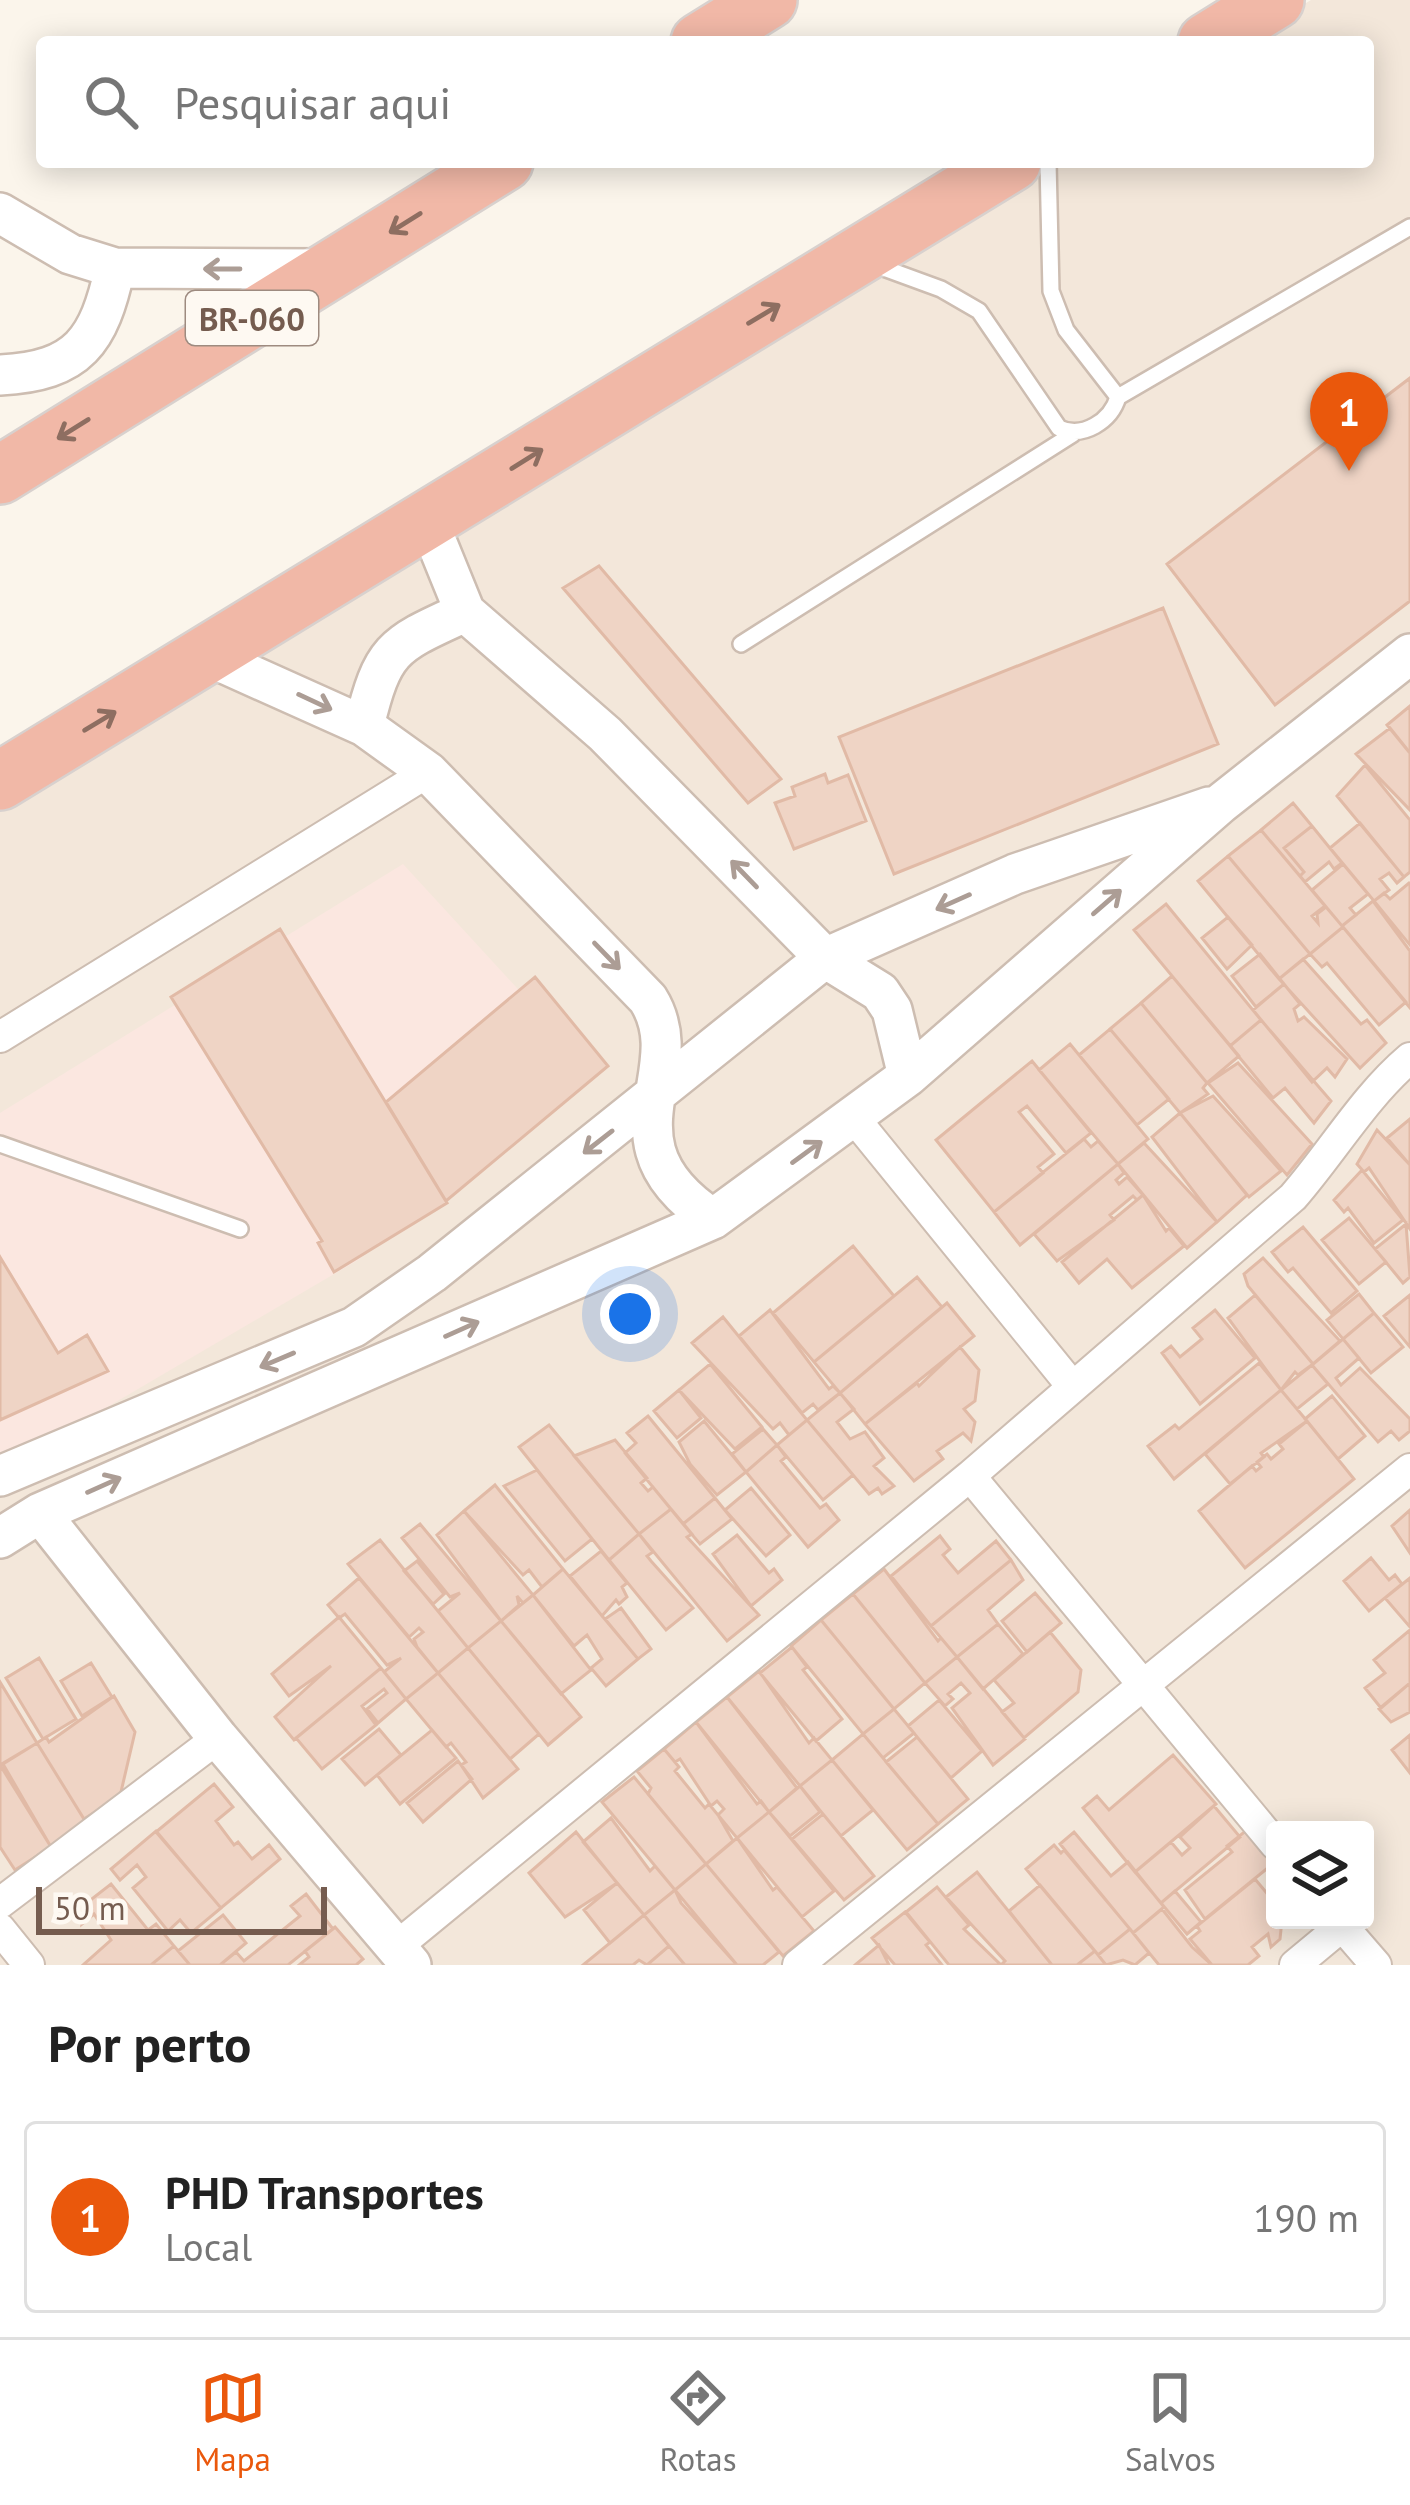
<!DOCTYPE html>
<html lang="pt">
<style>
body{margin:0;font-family:"PT Sans",sans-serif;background:#f2f2f2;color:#222}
.controls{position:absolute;right:36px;bottom:36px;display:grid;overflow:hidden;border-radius:12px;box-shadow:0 6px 30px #0003}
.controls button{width:108px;height:108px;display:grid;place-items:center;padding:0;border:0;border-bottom:3px solid #e0e0e0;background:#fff;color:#222;font:60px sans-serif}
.scale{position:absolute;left:36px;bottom:30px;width:291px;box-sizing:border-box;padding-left:12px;border:6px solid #755c4f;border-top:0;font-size:33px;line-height:42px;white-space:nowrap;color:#755c4f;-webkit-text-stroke:9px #fef9f2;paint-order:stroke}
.you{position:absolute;left:630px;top:1314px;width:42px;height:42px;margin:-30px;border:9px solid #fff;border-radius:50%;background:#1a73e8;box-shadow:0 0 0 18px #1a73e833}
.badge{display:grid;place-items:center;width:78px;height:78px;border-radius:50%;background:#ea580c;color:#fff;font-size:39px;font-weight:700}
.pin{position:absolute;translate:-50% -99px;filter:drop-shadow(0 3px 6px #0008)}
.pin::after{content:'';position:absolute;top:63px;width:42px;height:36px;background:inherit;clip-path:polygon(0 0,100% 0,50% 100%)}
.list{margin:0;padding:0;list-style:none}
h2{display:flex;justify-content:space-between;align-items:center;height:156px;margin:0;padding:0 48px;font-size:51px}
h2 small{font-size:39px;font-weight:400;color:#767676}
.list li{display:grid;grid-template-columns:78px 1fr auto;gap:36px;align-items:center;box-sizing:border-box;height:192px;margin:0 24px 24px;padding:0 24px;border:3px solid #e0e0e0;border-radius:12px}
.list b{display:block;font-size:45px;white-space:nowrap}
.list p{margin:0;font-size:39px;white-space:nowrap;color:#767676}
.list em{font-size:39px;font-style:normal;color:#767676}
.icon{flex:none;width:66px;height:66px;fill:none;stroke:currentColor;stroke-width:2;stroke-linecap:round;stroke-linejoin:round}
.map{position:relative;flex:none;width:1410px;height:1965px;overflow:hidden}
.search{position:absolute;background:#fff;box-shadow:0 6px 30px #0003;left:36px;right:36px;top:36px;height:132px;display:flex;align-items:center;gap:30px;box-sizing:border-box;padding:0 42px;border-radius:12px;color:#767676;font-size:45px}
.sheet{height:372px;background:#fff}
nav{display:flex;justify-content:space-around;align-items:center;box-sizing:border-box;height:168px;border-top:3px solid #e0e0e0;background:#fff;font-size:33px;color:#767676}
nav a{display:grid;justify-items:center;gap:6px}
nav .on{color:#ea580c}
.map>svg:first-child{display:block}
.residential{fill:#f3e7da;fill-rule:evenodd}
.commercial{fill:#fbe7e0}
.building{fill:#efd4c5;stroke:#e1baa6;stroke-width:3}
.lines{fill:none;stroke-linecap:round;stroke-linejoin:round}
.service-casing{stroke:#cdbdb1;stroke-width:20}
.minor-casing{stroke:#cdbdb1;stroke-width:34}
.tertiary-casing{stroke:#cdbdb1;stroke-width:44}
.motorway-casing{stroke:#d8d1ce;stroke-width:62}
.service{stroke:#fff;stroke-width:15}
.minor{stroke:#fff;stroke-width:30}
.tertiary{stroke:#fff;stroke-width:39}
.motorway{stroke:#f1b8a7;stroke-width:57}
.oneway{stroke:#8e6e61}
.oneway2{stroke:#ac9d95}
.labels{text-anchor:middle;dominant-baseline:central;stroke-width:12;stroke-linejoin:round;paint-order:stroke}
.shield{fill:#fef9f2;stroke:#9e8b80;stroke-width:3}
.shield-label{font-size:33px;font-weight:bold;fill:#755c4f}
</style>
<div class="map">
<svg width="1410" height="1965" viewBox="0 0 1410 1965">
<rect width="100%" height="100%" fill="#fbf5eb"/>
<path class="residential" d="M1311 0H1410V1965H0V805L1047 162H1368V42H1242ZM1275 1830H1365V1920H1275Z"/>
<path class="commercial" d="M403 864 583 1060 358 1260 0 1470V1113Z"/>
<path class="building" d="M1410 378V601L1275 705 1167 564Z
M599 566 781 779 748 803 563 588Z
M1163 608 1218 744 894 874 839 737Z
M1410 706V752H1409L1387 725Z
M1390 728 1410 753V810L1356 754Z
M1365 765 1410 820V872L1404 877 1337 796Z
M825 774 828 783 848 775 866 821 794 849 775 803 795 796 792 787Z
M1293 803 1312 826 1284 848 1304 872 1300 876 1261 830Z
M1360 823 1404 877 1397 883 1389 873 1380 879 1389 890 1374 901 1330 848Z
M1312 826 1342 863 1334 869 1329 862 1305 882 1300 876 1304 872 1284 848Z
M1261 830 1325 906 1312 916 1318 923 1317 914 1326 907 1343 927 1310 954 1228 856Z
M1228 856 1310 954 1279 979 1198 881Z
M1343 864 1368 894 1350 908 1356 915 1342 926 1312 890Z
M1409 883 1410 884V945L1374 901 1384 893 1390 899Z
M1373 901 1410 951V1008L1342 926Z
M1166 904 1261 1020 1230 1046 1134 930Z
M1228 917 1252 945 1227 969 1202 938Z
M1343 927 1406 1002 1379 1025 1327 963 1322 967 1310 954Z
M280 929 447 1203 334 1272 318 1243 322 1241 171 997Z
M1260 954 1284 984 1256 1007 1232 976Z
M1303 959 1361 1024 1367 1020 1386 1043 1360 1068 1279 979Z
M1172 976 1239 1056 1207 1083 1141 1003Z
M535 977 608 1066 446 1201 386 1102Z
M1284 984 1300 1004 1294 1009 1298 1021 1304 1017 1347 1059 1335 1077 1327 1068 1312 1082 1253 1010Z
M1141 1003 1207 1083 1203 1088 1208 1094 1180 1113 1110 1029Z
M1261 1020 1331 1101 1314 1123 1285 1088 1273 1098 1230 1046Z
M1110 1029 1169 1099 1137 1125 1079 1055Z
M1070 1044 1148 1139 1118 1164 1039 1070Z
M1032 1061 1091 1133 1066 1153 1027 1106 1019 1112 1054 1154 1038 1167 1043 1173 994 1212 936 1140Z
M1238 1063 1312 1144 1287 1175 1208 1083Z
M1213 1096 1281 1171 1249 1197 1180 1113Z
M1180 1113 1247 1195 1217 1222 1152 1137Z
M1410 1119V1165L1387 1138Z
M1377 1130 1410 1165V1229L1369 1168 1364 1172 1357 1164Z
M1084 1139 1091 1147 1098 1141 1118 1164 1020 1245 994 1212Z
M1144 1143 1217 1222 1187 1248 1118 1164Z
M1118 1164 1124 1173 1116 1180 1119 1184 1127 1177 1143 1195 1137 1200 1133 1196 1110 1215 1114 1220 1057 1261 1034 1234Z
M1362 1170 1403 1220 1374 1243 1348 1208 1344 1212 1334 1200Z
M1143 1195 1166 1231 1169 1228 1184 1246 1132 1288 1107 1259 1079 1283 1062 1262Z
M1349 1218 1386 1262 1359 1284 1322 1240Z
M1406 1224 1410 1277 1403 1283 1375 1249Z
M1303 1227 1357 1291 1331 1313 1293 1268 1288 1272 1272 1252Z
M853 1246 894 1296 814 1362 773 1313Z
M0 1257 58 1353 87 1335 108 1371 0 1420Z
M1263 1258 1340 1341 1313 1364 1248 1286 1244 1274Z
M917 1277 942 1307 840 1393 814 1362Z
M1359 1294 1374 1313 1343 1339 1327 1320Z
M1255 1295 1313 1364 1298 1375 1295 1372 1281 1390 1228 1318Z
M1410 1295V1347L1384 1316Z
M947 1303 974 1336 865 1424 840 1393Z
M770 1310 829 1389 833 1386 840 1393 818 1410 813 1404 802 1413 739 1336Z
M1215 1310 1255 1358 1200 1404 1162 1353 1171 1346 1180 1357 1202 1339 1193 1328Z
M1374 1313 1403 1347 1371 1373 1343 1339Z
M723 1317 807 1420 789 1435 780 1423 773 1429 692 1343Z
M1343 1339 1359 1358 1336 1378 1341 1385 1360 1368 1410 1419V1431L1399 1440 1391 1431 1378 1442 1312 1365Z
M960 1347 979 1370 975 1401 964 1409 975 1422 971 1441 963 1433 937 1451 943 1459 914 1481 865 1424 917 1383 919 1386Z
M1259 1363 1281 1390 1174 1479 1148 1446 1175 1425 1179 1429Z
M710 1364 762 1427 735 1449 679 1390Z
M1312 1365 1328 1384 1297 1409 1281 1390Z
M679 1390 701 1418 677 1438 654 1411Z
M1281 1390 1307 1421 1261 1453 1264 1457 1230 1484 1205 1454Z
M840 1393 854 1409 837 1422 850 1439 865 1432 884 1458 874 1466 894 1486 882 1494 878 1488 869 1494 807 1420Z
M1332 1396 1365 1436 1338 1459 1305 1419Z
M648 1416 715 1498 683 1524 625 1453 636 1443 627 1433Z
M807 1420 853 1475 823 1500 777 1445Z
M704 1421 746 1472 717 1495 690 1464 679 1442Z
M1307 1421 1354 1479 1245 1568 1199 1511 1252 1466 1256 1471 1261 1467 1257 1462 1267 1454 1271 1459 1283 1449 1279 1444Z
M549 1425 639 1534 609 1560 519 1447Z
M763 1429 777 1445 746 1472 732 1454Z
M615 1440 647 1478 641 1483 648 1491 653 1487 671 1509 639 1534 574 1456Z
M777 1445 786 1457 781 1461 820 1508 826 1504 839 1520 808 1547 746 1472Z
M537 1470 592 1539 565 1561 504 1486Z
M495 1485 563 1569 542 1587 529 1570 523 1575 464 1511Z
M751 1488 790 1535 766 1556 725 1510Z
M715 1498 732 1519 700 1544 683 1524Z
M671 1509 692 1534 687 1537 759 1615 727 1641 639 1534Z
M1410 1510V1553L1392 1526Z
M464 1511 533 1595 523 1603 517 1596 519 1605 501 1621 437 1535Z
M420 1524 501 1621 468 1648 438 1611 460 1593 450 1597 402 1538Z
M639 1534 653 1552 647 1556 651 1561 693 1608 666 1630 609 1560Z
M737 1535 769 1573 774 1569 782 1580 751 1606 713 1554Z
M940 1536 950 1549 943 1555 958 1573 996 1541 1011 1560 931 1626 891 1576Z
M380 1540 468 1648 438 1673 417 1647 414 1639 423 1632 419 1628 409 1637 348 1564Z
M601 1551 627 1583 622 1587 627 1597 619 1604 616 1600 602 1616 570 1576Z
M1371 1558 1389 1580 1395 1575 1402 1584 1369 1611 1344 1581Z
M1011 1560 1023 1580 988 1610 998 1624 957 1657 931 1626Z
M417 1561 444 1594 433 1604 404 1571Z
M563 1569 638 1659 606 1686 591 1668 602 1659 587 1635 574 1646 533 1595Z
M884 1569 938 1641 941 1638 957 1657 925 1683 853 1594Z
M359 1578 438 1673 406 1699 384 1672 401 1658 387 1665 345 1614 339 1618 328 1605Z
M1410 1578V1627L1385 1598Z
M1035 1593 1061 1623 1027 1652 1002 1621Z
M853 1594 925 1683 894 1709 821 1620Z
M533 1595 591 1670 561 1694 501 1621Z
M621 1608 651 1649 638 1659 605 1619Z
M339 1617 381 1668 294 1740 275 1717 331 1666 289 1696 272 1674Z
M821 1620 894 1709 863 1734 791 1646Z
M501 1621 581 1717 548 1745 468 1648Z
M998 1624 1023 1654 983 1689 957 1657Z
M1410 1630V1683L1381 1708 1365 1688 1385 1673 1374 1660Z
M1050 1632 1081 1670 1078 1692 1024 1738 1002 1712 1014 1703 994 1680Z
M792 1647 807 1667 803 1670 842 1719 816 1741 760 1673Z
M468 1648 539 1734 510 1759 438 1673Z
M957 1657 1025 1739 993 1765 952 1708 970 1693 961 1683 948 1694 953 1699 945 1706 925 1683Z
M39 1658 76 1719 43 1739 6 1678Z
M91 1663 112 1697 82 1716 61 1681Z
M381 1668 406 1699 378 1723 367 1709 387 1693 384 1689 362 1706 376 1725 322 1769 296 1738Z
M759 1671 809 1743 814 1738 832 1760 800 1786 727 1697Z
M438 1673 518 1769 483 1798 461 1765 466 1762 451 1743 446 1747 406 1699Z
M0 1682 37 1743 0 1765Z
M1410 1683V1712L1391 1722 1379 1709Z
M114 1696 135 1732 120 1796 84 1819 37 1743 46 1737 49 1742Z
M727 1697 797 1788 769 1812 696 1722Z
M939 1700 982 1751 951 1778 908 1726Z
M894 1709 914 1733 883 1758 863 1734Z
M696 1722 757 1804 761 1801 769 1812 737 1838 718 1815 724 1809 717 1801 711 1806 680 1759 675 1762 664 1749Z
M379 1729 401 1755 365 1785 342 1759Z
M432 1730 456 1758 400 1804 377 1775Z
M863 1734 938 1824 907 1850 832 1760Z
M1410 1735V1773L1392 1750Z
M917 1737 968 1799 938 1824 886 1762Z
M37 1743 87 1824 51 1847 3 1764Z
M664 1749 679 1767 675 1771 705 1808 709 1804 718 1815 733 1841 706 1864 648 1794 651 1788 637 1771Z
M1173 1755 1216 1804 1135 1872 1083 1808 1097 1796 1109 1810Z
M832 1760 873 1810 841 1836 800 1786Z
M458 1761 472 1779 423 1822 407 1803Z
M0 1765 51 1847 15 1870 0 1847Z
M634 1777 706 1864 675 1890 602 1802Z
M214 1784 233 1807 216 1821 234 1845 238 1842 252 1859 269 1845 280 1859 221 1908 156 1832Z
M800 1786 820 1812 790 1836 769 1812Z
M1214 1806 1240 1837 1161 1903 1135 1872 1171 1842 1182 1855 1190 1848 1180 1837Z
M769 1812 834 1891 802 1917 737 1838Z
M823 1814 874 1876 844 1900 792 1839Z
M611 1818 650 1871 655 1866 675 1890 644 1915 583 1842Z
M1248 1829 1275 1862 1205 1919 1185 1890 1232 1852 1227 1846Z
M156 1831 221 1908 191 1933 180 1920 168 1931 133 1888 146 1877 137 1865 120 1880 111 1869Z
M576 1832 617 1883 565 1917 529 1873Z
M1074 1832 1111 1876 1128 1862 1164 1907 1133 1933 1060 1844Z
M737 1838 773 1890 777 1887 814 1931 783 1956 706 1864Z
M1054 1845 1061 1853 1064 1850 1130 1929 1098 1955 1026 1869Z
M706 1864 779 1952 763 1965H737L675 1890Z
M977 1872 1052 1965H1001L1005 1961 946 1897Z
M1255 1879 1275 1903V1920H1282L1280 1939 1271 1947 1268 1934 1252 1947 1259 1956 1248 1965H1212L1190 1939 1200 1931 1197 1926Z
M617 1883 644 1915 610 1943 584 1910Z
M111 1884 148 1930 156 1924 174 1946 151 1965H83L111 1940 94 1914 82 1924 84 1905Z
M1040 1885 1095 1951 1077 1965H1052L1009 1911Z
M937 1887 969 1925 964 1929 1001 1965H949L906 1912Z
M675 1890 681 1903 737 1965H685L669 1946 644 1915Z
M1175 1891 1201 1922 1187 1934 1161 1903Z
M306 1894 333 1929 288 1965H220L236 1952 244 1961 300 1916 291 1906Z
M1162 1909 1192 1947 1212 1965H1159L1133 1933Z
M905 1912 930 1942 926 1945 942 1965H895L872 1938Z
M223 1915 246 1943 220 1965H190L178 1951Z
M644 1915 669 1946 647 1965 639 1960 633 1965H583Z
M335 1927 363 1959 356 1965H299L309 1957 305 1951Z
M1130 1929 1149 1953 1135 1965 1123 1960 1106 1965 1098 1955Z
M879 1945 889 1965H855Z
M174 1946 190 1965H151Z
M669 1946 685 1965H647Z
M1095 1951 1106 1965H1077Z"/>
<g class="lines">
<g class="service-casing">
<path id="service" d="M870 263 941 289 979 311 1059 428C1083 439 1111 421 1118 397L1066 330 1051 291 1048 162
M1118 397 1410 227
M741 644 1073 434
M0 1144 240 1229"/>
</g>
<g class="minor-casing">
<path id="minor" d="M0 1037 428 772
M854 1118 1072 1386
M970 1476 1275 1844
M0 1903 218 1738
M1337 1920 1376 1965
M0 1929 29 1965
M396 1947 970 1476 1293 1197C1333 1151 1364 1097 1410 1058
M798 1965 1410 1469
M1295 1965 1342 1926"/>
</g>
<g class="tertiary-casing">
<path id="tertiary" d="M0 213 70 254 115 268 330 269
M0 375C79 371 99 341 115 268
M428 521 465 612 605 734 825 958 880 992 892 1010 908 1076
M208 656 364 726 428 772 648 999C694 1072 595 1141 713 1219
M364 726C383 647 393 645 465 612
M0 1476 354 1327 432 1273 825 958 1015 874 1209 807
M40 1513 218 1738 411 1965
M0 1538 40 1513 713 1219 908 1076 1220 804 1410 654"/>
</g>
<g class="motorway-casing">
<path id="motorway" d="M700 42 768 0
M1207 42 1275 0
M0 475 504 162
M0 781 1012 162"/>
</g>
<use href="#service" class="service"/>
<use href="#minor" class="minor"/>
<use href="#tertiary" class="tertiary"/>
<use href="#motorway" class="motorway"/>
</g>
<defs><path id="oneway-shaft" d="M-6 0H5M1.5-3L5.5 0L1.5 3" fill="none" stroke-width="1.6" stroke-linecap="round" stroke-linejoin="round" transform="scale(3)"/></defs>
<g class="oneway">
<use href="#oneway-shaft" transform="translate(405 223) rotate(148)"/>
<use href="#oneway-shaft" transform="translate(764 314) rotate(-31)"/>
<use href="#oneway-shaft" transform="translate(73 429) rotate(148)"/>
<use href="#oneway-shaft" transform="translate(527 459) rotate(-32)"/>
<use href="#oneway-shaft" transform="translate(100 721) rotate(-31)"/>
</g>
<g class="oneway2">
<use href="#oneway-shaft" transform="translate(222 269) rotate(-180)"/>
<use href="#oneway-shaft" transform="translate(315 702) rotate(25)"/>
<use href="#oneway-shaft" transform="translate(744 874) rotate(-134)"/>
<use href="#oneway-shaft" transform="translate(953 902) rotate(156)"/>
<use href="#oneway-shaft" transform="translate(1107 902) rotate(-41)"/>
<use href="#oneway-shaft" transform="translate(607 956) rotate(46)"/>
<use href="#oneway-shaft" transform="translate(598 1142) rotate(142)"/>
<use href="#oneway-shaft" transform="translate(807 1152) rotate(-36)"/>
<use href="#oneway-shaft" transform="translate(462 1329) rotate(-24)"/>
<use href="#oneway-shaft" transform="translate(277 1360) rotate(157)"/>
<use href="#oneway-shaft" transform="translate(104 1485) rotate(-24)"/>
</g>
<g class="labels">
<rect class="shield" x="186" y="291" width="132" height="54" rx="9"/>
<g class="shield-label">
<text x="252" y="318">BR-060</text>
</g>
</g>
</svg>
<div class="controls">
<button><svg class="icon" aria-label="layers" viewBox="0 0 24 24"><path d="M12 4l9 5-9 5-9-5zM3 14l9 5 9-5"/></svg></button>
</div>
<div class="scale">50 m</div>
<div class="you"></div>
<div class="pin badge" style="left:1349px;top:471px">1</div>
<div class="search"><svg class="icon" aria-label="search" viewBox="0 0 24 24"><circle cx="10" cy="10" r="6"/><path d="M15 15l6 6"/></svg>Pesquisar aqui</div>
</div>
<section class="sheet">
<h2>Por perto<small></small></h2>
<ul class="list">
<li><span class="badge">1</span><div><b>PHD Transportes</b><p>Local</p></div><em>190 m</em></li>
</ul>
</section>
<nav>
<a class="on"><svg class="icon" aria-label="map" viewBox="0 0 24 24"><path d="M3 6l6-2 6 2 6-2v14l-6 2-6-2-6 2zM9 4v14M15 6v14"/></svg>Mapa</a>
<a><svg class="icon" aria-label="directions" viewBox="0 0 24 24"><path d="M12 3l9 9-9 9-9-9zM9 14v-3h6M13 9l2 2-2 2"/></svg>Rotas</a>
<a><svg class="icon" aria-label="saved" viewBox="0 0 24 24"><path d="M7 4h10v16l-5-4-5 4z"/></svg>Salvos</a>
</nav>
